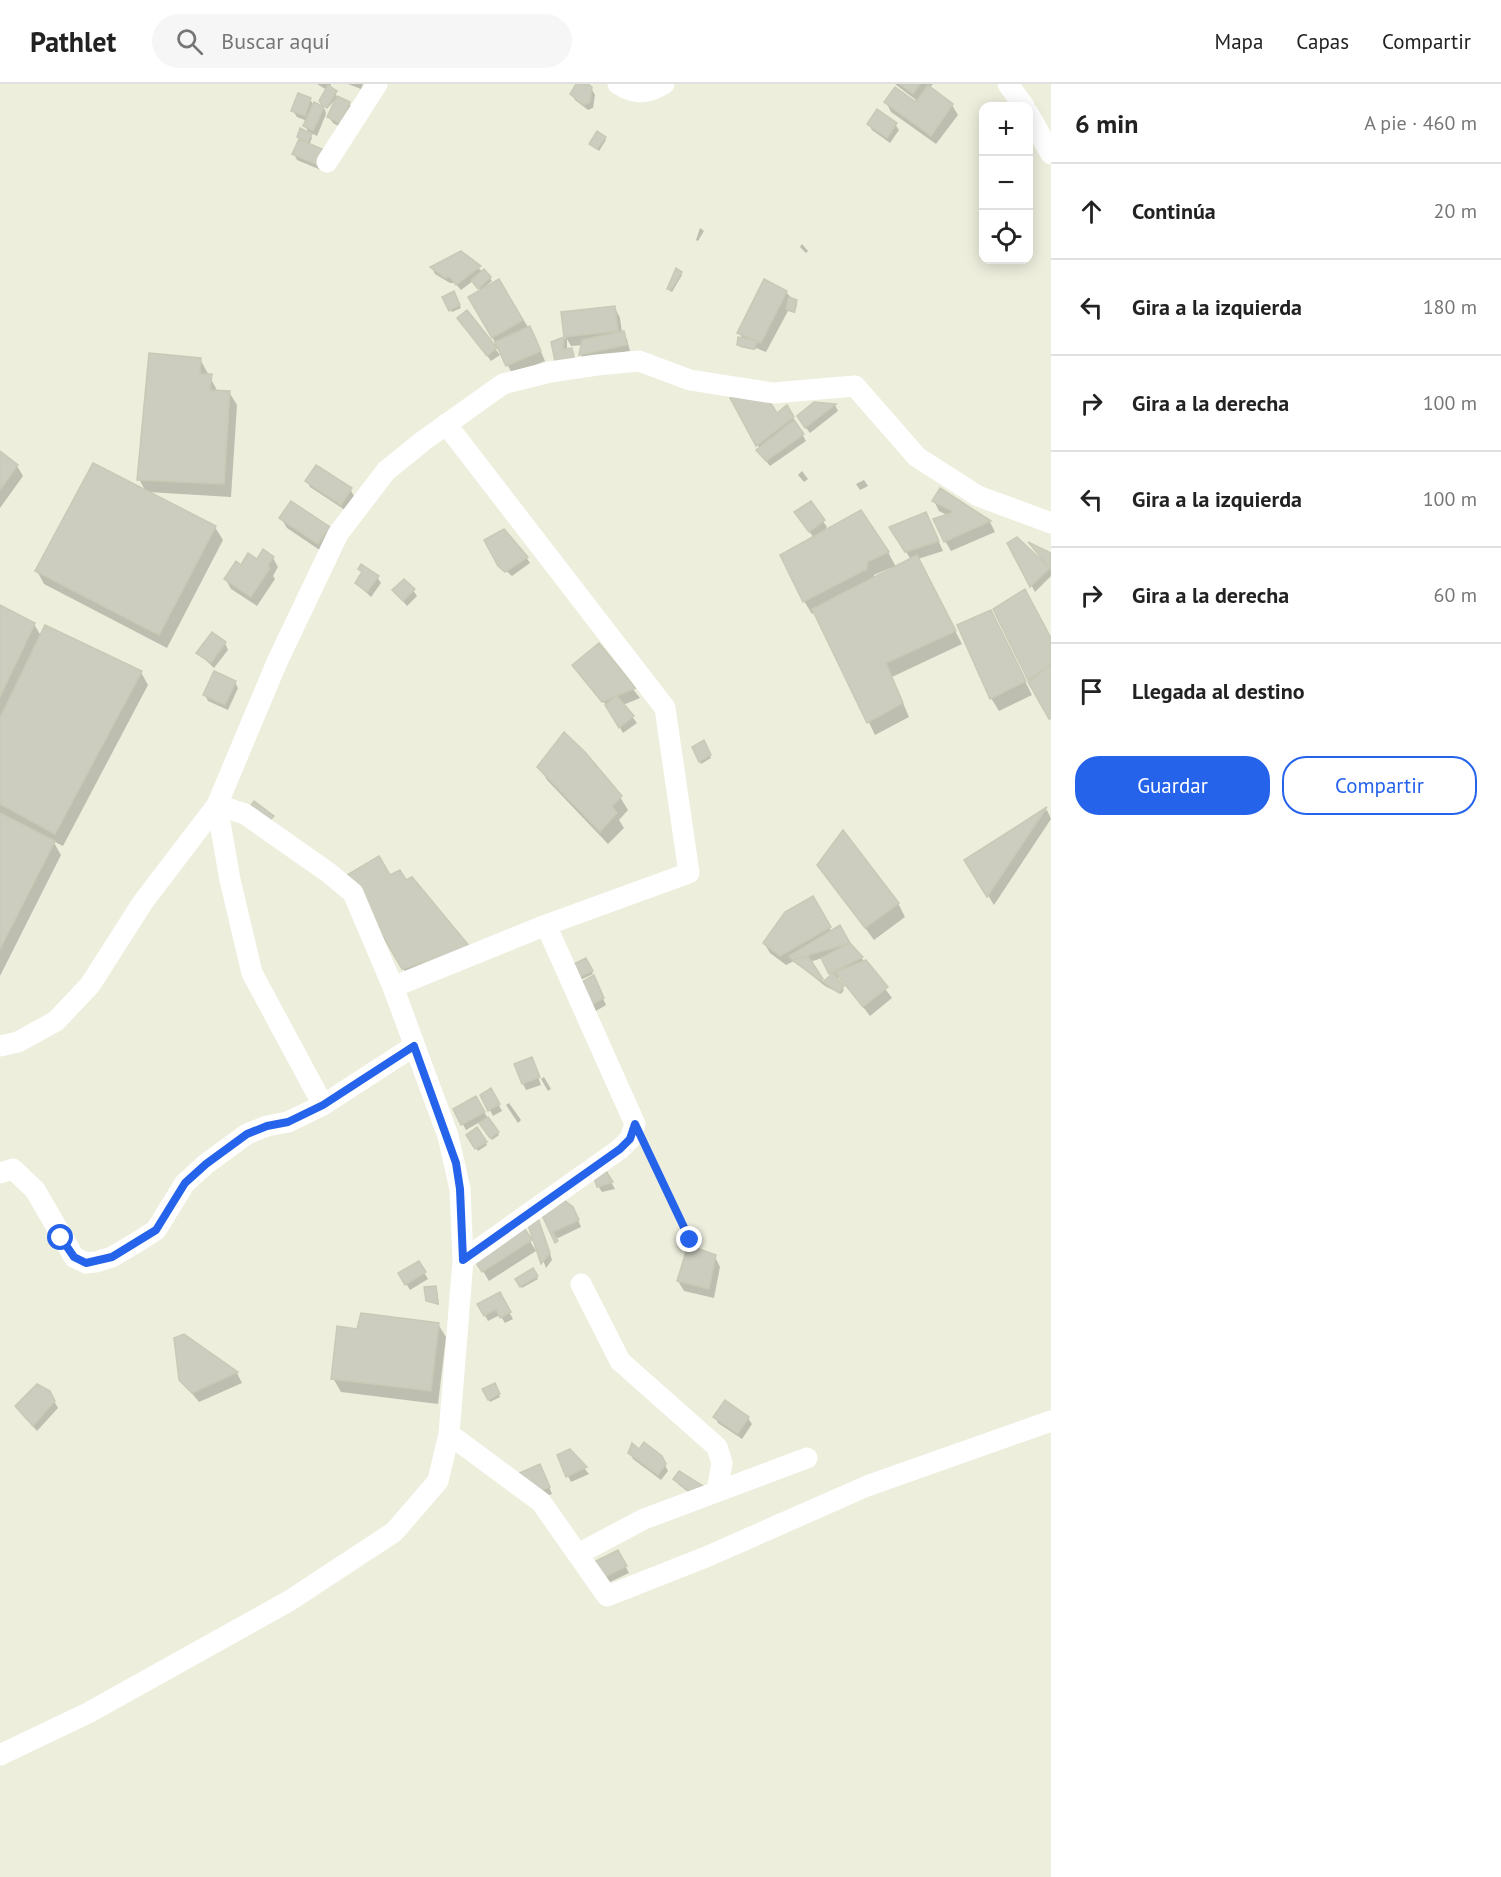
<!DOCTYPE html>
<html lang="es">
<meta charset="utf-8">
<style>
body{margin:0;font-family:"PT Sans",sans-serif;background:#f6f6f6;color:#222}
.controls{position:absolute;right:18px;top:18px;display:grid;overflow:hidden;border-radius:12px;box-shadow:0 3px 15px #0003}
.controls button{width:54px;height:54px;display:grid;place-items:center;padding:0;border:0;border-bottom:2px solid #e0e0e0;background:#fff;color:#222;font:30px sans-serif}
.stop{position:absolute;width:18px;height:18px;margin:-14px;border:4px solid #2563eb;border-radius:50%;background:#fff}
.stop.end{background:#2563eb;border-color:#fff;box-shadow:0 2px 6px #0008}
.list{margin:0;padding:0;list-style:none}
h2{display:flex;justify-content:space-between;align-items:center;height:78px;margin:0;padding:0 24px;font-size:26px}
h2 small{font-size:20px;font-weight:400;color:#767676}
.list li{display:grid;grid-template-columns:39px 1fr auto;gap:18px;align-items:center;box-sizing:border-box;height:96px;padding:0 24px;border-top:2px solid #e0e0e0}
.list b{display:block;font-size:22px;white-space:nowrap}
.list em{font-size:20px;font-style:normal;color:#767676}
.actions{display:flex;gap:12px;padding:18px 24px}
.actions a{flex:1;padding:14px 0;border:2px solid #2563eb;border-radius:24px;text-align:center;font-size:21px;color:#2563eb}
.actions .main{background:#2563eb;color:#fff}
.icon{flex:none;width:33px;height:33px;fill:none;stroke:currentColor;stroke-width:2;stroke-linecap:round;stroke-linejoin:round}
.map{position:relative;flex:none;width:1051px;height:1793px;overflow:hidden}
header{display:flex;align-items:center;gap:36px;box-sizing:border-box;height:84px;padding:0 30px;background:#fff;border-bottom:2px solid #e0e0e0}
header strong{font-size:28px}
nav{display:flex;gap:33px;margin-inline-start:auto;font-size:21px}
.search{width:420px;height:54px;background:#f6f6f6;display:flex;align-items:center;gap:15px;box-sizing:border-box;padding:0 21px;border-radius:33px;color:#767676;font-size:22px}
main{display:flex}
aside{flex:1;background:#fff}
.map>svg:first-child{display:block}
.shadow{fill:#0003;fill-rule:evenodd}
.building{fill:#cccdbf;stroke:#c8cab6;stroke-width:1.5}
.lines{fill:none;stroke-linecap:round;stroke-linejoin:round}
.path{stroke:#d5d5d5;stroke-width:3;stroke-dasharray:4.5 3;stroke-linecap:butt}
.minor{stroke:#fff;stroke-width:21}
.route{stroke:#2563eb;stroke-width:8}
</style>
<header>
<strong>Pathlet</strong>
<div class="search"><svg class="icon" aria-label="search" viewBox="0 0 24 24"><circle cx="10" cy="10" r="6"/><path d="M15 15l6 6"/></svg>Buscar aquí</div>
<nav><a>Mapa</a><a>Capas</a><a>Compartir</a></nav>
</header>
<main>
<div class="map">
<svg width="1051" height="1793" viewBox="0 0 1051 1793">
<rect width="100%" height="100%" fill="#eed"/>
<path class="shadow" d="M317 0H331L329 4 336 8V13L349 19 353 26 344 45 333 39 329 33 336 18 334 17 327 25 323 20 327 6Z
M348 0H363L361 5Z
M578 0H586L591 4 595 11 593 24 588 26 575 16 572 10Z
M895 0H933L929 4 952 21 958 31 936 60 891 28 886 18 914 19 916 16Z
M310 15 314 22 325 25 326 30 317 52 309 48 312 54 309 61 321 86 297 76 294 70 300 56 298 53 310 51 305 42 307 37 297 33 293 27Z
M869 40H895L899 46 890 59 872 46Z
M604 54 606 56 599 67 591 60Z
M700 144 704 147 698 157 696 156Z
M802 160 808 167 806 169 800 163Z
M461 169 490 194 492 197 482 205 499 197 535 254 545 277 513 291 470 213 481 207 473 197 461 206 455 199H450L435 190 432 184Z
M681 189 682 191 672 208 670 207 668 204Z
M786 208 797 220 795 229 788 227 766 268 756 264 755 266 740 263 739 260 743 256 739 248Z
M453 209 461 224 452 228 444 213Z
M615 224 620 234 622 249 627 255 630 267 584 276 581 271 583 261 571 262 567 255V266L571 265 577 279 560 282 553 259 566 254 563 229Z
M467 228 500 271 491 277 459 234Z
M200 275 218 308H229L237 321 231 413 148 408 215 443 223 456 167 564 44 500 37 487 146 408 139 395Z
M732 316 777 332 787 323 806 357 770 382 758 367 760 365Z
M815 319 835 321 838 327 810 349 802 339Z
M0 369 17 382 23 392 0 424Z
M802 387 808 395 804 398 798 391Z
M864 396 868 402 860 406 856 400Z
M307 397 350 405 354 412 345 426 310 403Z
M940 406 990 438 995 448 951 467 945 457 949 432 939 427 934 417Z
M810 419 827 443 823 449 888 468 896 483 911 476 897 453 931 440 943 467 918 475 962 560 892 593 909 633 875 651 815 528 812 530 804 517 814 454 800 435ZM890 484 892 486 874 495V491Z
M281 434 328 444 334 454 324 469 287 444Z
M1017 455 1049 485 1051 484 1032 462 1051 471V492L1035 508 1009 459Z
M526 473 530 479 512 492 499 481Z
M273 474 278 483 273 492 275 495 257 522 231 505 226 496 241 483Z
M360 485 377 493 381 499 371 513 356 499 363 490Z
M413 506 417 512 407 522 394 507Z
M0 523 34 540 41 552 141 588 148 601 63 762 53 757 61 771 0 892Z
M995 526 1051 556V636L1030 599Z
M997 541 1032 611 999 627 991 614Z
M225 559 228 566 214 584 198 569Z
M598 561 640 614 623 621 637 639 623 649 610 626 574 581Z
M235 598 238 604 228 626 208 617 205 611Z
M703 658 711 674 701 680 694 664Z
M539 683 620 713 628 726 619 736 624 744 608 760 547 696Z
M1047 726 1051 735 994 821 966 776Z
M819 781 898 819 905 833 874 856Z
M349 791 389 793 406 798 470 865 411 898Z
M813 814 832 848 839 844 892 914 870 932 840 893 835 895 844 906 841 910 825 902 794 877 786 881 770 869 764 859ZM822 874 832 892 824 899 810 878Z
M586 876 593 890 580 896 579 894Z
M596 899 606 921 596 927 583 907Z
M532 975 541 1001 526 1006 523 1000Z
M544 993 551 1005 548 1007 541 995Z
M491 1006 502 1027 493 1032 482 1011Z
M475 1014 499 1051 492 1056 480 1038 466 1046 455 1026Z
M509 1019 521 1036 518 1039 506 1021Z
M477 1045 487 1061 478 1067 468 1052Z
M603 1084 615 1105 602 1108 598 1102Z
M576 1131 581 1143 556 1155 552 1148Z
M529 1139 541 1142 552 1176 546 1184Z
M522 1144 536 1167 489 1197 475 1174Z
M715 1173 720 1183 714 1214 684 1207 678 1197Z
M418 1179 428 1195 410 1206 400 1190Z
M533 1186 538 1195 522 1204 517 1196Z
M435 1203 437 1206 439 1221 428 1217Z
M499 1210 513 1235 505 1239 500 1231 488 1237 479 1221Z
M438 1240 446 1253 438 1320 341 1308 333 1294 359 1247Z
M184 1252 237 1289 242 1299 199 1318 180 1295Z
M494 1301 500 1313 490 1318 484 1305Z
M49 1308 58 1324 37 1347 16 1323Z
M725 1318 748 1334 752 1340 742 1355 718 1339 715 1333Z
M570 1367 589 1390 571 1398 568 1392Z
M640 1367 663 1377 668 1387 661 1396 633 1375 630 1368Z
M543 1388 552 1410 537 1416Z
M680 1389 700 1417 679 1401 675 1395Z
M618 1468 629 1489 606 1500 594 1479Z"/>
<path class="building" d="M576 0H588L592 3 590 18 584 21 570 10Z
M900 0H920L913 10Z
M328 1 337 7 328 22 324 23 319 17Z
M928 1 953 20 931 52 884 18 895 3 916 18Z
M298 9 311 14 305 32 291 27Z
M337 12 350 18 341 40 327 33Z
M314 18 324 23 313 47 303 42Z
M877 25 897 39 887 54 867 40Z
M300 44 312 50 308 58 297 53Z
M597 47 606 53 597 65 589 60Z
M299 55 324 66 318 81 292 70Z
M461 167 481 182 456 201 450 193 445 194 430 183Z
M676 184 682 188 671 206 667 205Z
M484 185 491 193 478 205 471 196Z
M499 195 523 236 492 254 468 213Z
M764 195 787 207 761 259 737 249Z
M454 207 460 221 449 227 442 213Z
M789 213 797 216 794 228 786 225Z
M615 222 618 247 564 253 561 228Z
M467 226 497 264 487 272 457 234Z
M530 242 541 267 506 282 495 258Z
M624 247 627 261 579 271 582 256Z
M564 253 563 265 572 264 574 273 555 277 551 258Z
M738 253 757 257 754 265 737 261Z
M149 269 201 274 200 290H212L210 306 230 307 224 400 137 396Z
M766 312 777 329 787 321 794 333 756 362 730 314Z
M814 318 836 320 805 344 797 332Z
M794 336 804 350 766 377 756 366Z
M0 367 18 381 0 406Z
M93 379 216 442 159 551 35 487Z
M316 381 352 404 341 421 305 397Z
M940 404 991 437 944 458 933 435 954 428 932 417Z
M291 417 330 443 318 460 279 434Z
M811 417 825 436 809 448 794 428Z
M861 426 889 468 867 478V485L803 518 780 471Z
M926 428 939 457 905 468 889 443Z
M504 445 528 473 505 488 498 482 484 456Z
M1017 453 1050 484 1030 503 1007 459Z
M1028 458 1051 469 1050 484Z
M263 465 274 473 268 481 270 484 251 513 224 495 236 477 241 481 248 469 257 475Z
M917 471 956 547 886 579 903 619 867 639 812 525Z
M361 480 379 492 367 508 355 499 362 488 358 485Z
M404 495 415 505 403 517 392 506Z
M1025 505 1051 554V580L1028 596 993 525Z
M0 521 35 539 0 613Z
M991 526 1026 597 990 615 957 541Z
M45 541 142 587 55 750 0 720V634Z
M212 548 226 558 211 579 196 569Z
M599 559 636 604 602 618 572 581Z
M1051 581V633L1049 635 1028 598Z
M214 587 236 597 225 621 203 611Z
M617 612 634 632 619 644 605 621Z
M564 648 585 668 622 712 612 722 617 729 600 748 537 683Z
M704 656 711 671 699 678 692 663Z
M254 717 274 732 265 741 245 730Z
M1047 723 987 813 964 776Z
M0 729 55 757 0 865Z
M843 746 899 819 865 844 817 781Z
M379 772 390 791 400 786 406 796 412 793 471 864 402 885 347 791Z
M813 812 831 843 780 872 763 859 785 828Z
M840 841 850 859 792 876 789 872Z
M850 859 863 873 829 890 821 874Z
M808 872 823 895 821 897 792 876Z
M586 874 593 887 578 894 574 880Z
M866 876 888 903 863 923 835 888Z
M833 889 844 902 839 909 823 898Z
M594 891 604 914 592 921 578 900Z
M532 973 540 993 522 1000 514 980Z
M491 1004 500 1020 488 1027 480 1011Z
M476 1012 485 1028 461 1041 453 1025Z
M488 1033 499 1048 490 1054 479 1039Z
M477 1043 487 1058 475 1065 466 1051Z
M603 1082 613 1098 597 1103 592 1088Z
M559 1112 573 1123 579 1136 553 1148 558 1157 555 1159 540 1127Z
M538 1134 550 1169 541 1180 527 1138Z
M523 1142 532 1156 482 1188 473 1174Z
M688 1161 716 1171 709 1205 677 1197Z
M419 1177 426 1188 405 1201 398 1189Z
M533 1184 538 1192 520 1203 515 1195Z
M436 1202 438 1220 426 1217 424 1203Z
M500 1208 511 1228 500 1234 496 1225 484 1232 477 1220Z
M361 1229 439 1239 431 1307 331 1295 337 1242 357 1245Z
M184 1250 238 1288 192 1309 179 1296 174 1254Z
M495 1299 500 1310 488 1316 482 1305Z
M37 1300 50 1307 55 1317 33 1342 15 1322Z
M725 1316 749 1333 738 1350 713 1333Z
M644 1358 662 1372 666 1380 658 1391 628 1369 632 1359 639 1365Z
M570 1365 587 1383 566 1393 557 1371Z
M540 1380 550 1403 532 1410 515 1391Z
M679 1387 703 1402 696 1412 673 1395Z
M618 1466 627 1482 601 1495 592 1479Z"/>
<g class="lines">
<path class="path" d="M645 1061 690 1156"/>
<path class="minor" d="M618 0C635 11 647 10 664 0
M1008 0 1024 22
M1028 29 1051 70
M327 78 377 0
M393 903 546 841 689 789 665 624 446 340
M0 962 18 958 56 937 90 901 143 818 217 721 277 578 338 450 386 387 423 357 503 300 550 288 597 281 639 277 690 296 773 309 855 302 917 373 978 412 1051 439
M0 1089 13 1085 35 1106 74 1173 86 1179 96 1178 112 1173 139 1157 156 1146 185 1099 206 1080 247 1050 267 1042 288 1038 323 1021
M463 1176 620 1065 630 1055 635 1040 546 841
M581 1200 620 1277 717 1363 722 1379 717 1407
M449 1350 541 1418 607 1512 706 1473 867 1402 1051 1337
M578 1470 644 1435 807 1374
M0 1671 88 1629 289 1517 394 1448 438 1397 449 1350 463 1176 460 1105 448 1052 393 903 353 809 329 789 245 730 217 721 230 796 252 889 323 1021 414 962"/>
</g>
<g class="lines">
<path class="route" d="M61 1154 74 1173 86 1179 112 1173 156 1146 185 1099 206 1080 247 1050 267 1042 288 1038 323 1021 414 962 456 1079 460 1105 463 1176 620 1065 630 1055 635 1040 690 1156"/>
</g>
</svg>
<div class="controls">
<button>+</button>
<button>−</button>
<button><svg class="icon" aria-label="locate" viewBox="0 0 24 24"><circle cx="12" cy="12" r="6"/><path d="M12 2v4M12 18v4M2 12h4M18 12h4"/></svg></button>
</div>
<div class="stop" style="left:61px;top:1154px"></div>
<div class="stop end" style="left:690px;top:1156px"></div>
</div>
<aside>
<h2>6 min<small>A pie · 460 m</small></h2>
<ul class="list">
<li><svg class="icon" aria-label="ahead" viewBox="0 0 24 24"><path d="M12 20V5M6 11l6-6 6 6"/></svg><div><b>Continúa</b></div><em>20 m</em></li>
<li><svg class="icon" aria-label="left" viewBox="0 0 24 24"><path d="M17 20v-9H6M10 6l-5 5 5 5"/></svg><div><b>Gira a la izquierda</b></div><em>180 m</em></li>
<li><svg class="icon" aria-label="right" viewBox="0 0 24 24"><path d="M7 20v-9h11M14 6l5 5-5 5"/></svg><div><b>Gira a la derecha</b></div><em>100 m</em></li>
<li><svg class="icon" aria-label="left" viewBox="0 0 24 24"><path d="M17 20v-9H6M10 6l-5 5 5 5"/></svg><div><b>Gira a la izquierda</b></div><em>100 m</em></li>
<li><svg class="icon" aria-label="right" viewBox="0 0 24 24"><path d="M7 20v-9h11M14 6l5 5-5 5"/></svg><div><b>Gira a la derecha</b></div><em>60 m</em></li>
<li><svg class="icon" aria-label="arrive" viewBox="0 0 24 24"><path d="M6 21V4h12l-3 4 3 4H6"/></svg><div><b>Llegada al destino</b></div></li>
</ul>
<div class="actions"><a class="main">Guardar</a><a>Compartir</a></div>
</aside>
</main>
